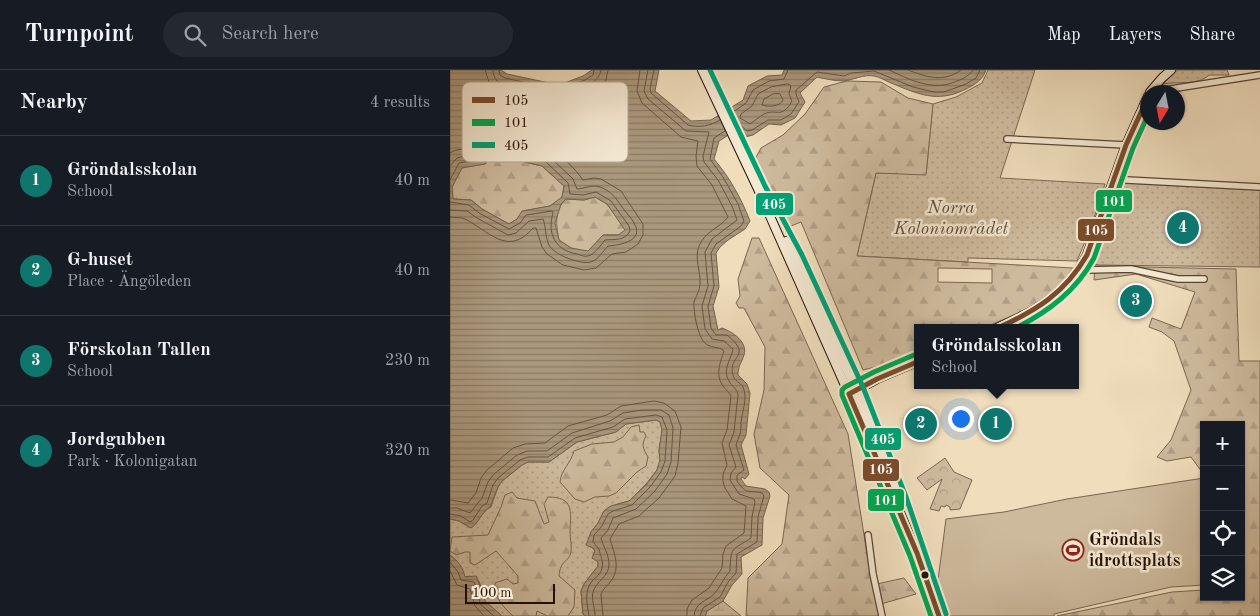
<!DOCTYPE html>
<meta charset="utf-8">
<style>
body{margin:0;font-family:"Old Standard TT",serif;background:#242831;color:#f1f3f6}
.controls{position:absolute;right:15px;bottom:15px;display:grid;overflow:hidden;border-radius:0px;box-shadow:0 1px 4px #0004}
.controls button{width:45px;height:45px;display:grid;place-items:center;padding:0;border:0;border-bottom:1px solid #363941;background:#171b24;color:#f1f3f6;font:25px sans-serif}
.compass{position:absolute;left:690px;top:15px;width:45px;height:45px;border-radius:50%;background:#171b24;box-shadow:0 1px 4px #0004;rotate:190deg}
.scale{position:absolute;left:15px;bottom:12px;width:90px;box-sizing:border-box;padding-left:5px;border:2px solid #251104;border-top:0;font-size:14px;line-height:18px;white-space:nowrap;color:#251104;-webkit-text-stroke:4px #f5e9d3;paint-order:stroke}
.you{position:absolute;left:510px;top:348px;width:18px;height:18px;margin:-12px;border:4px solid #fff;border-radius:50%;background:#1a73e8;box-shadow:0 0 0 8px #1a73e833}
.badge{display:grid;place-items:center;width:32px;height:32px;border-radius:50%;background:#0f766e;color:#fff;font-size:16px;font-weight:700}
.pin{position:absolute;translate:-50% -50%;border:2px solid #fff;box-shadow:0 1px 5px #0006}
.popup{position:absolute;left:464px;top:254px;width:165px;height:65px;box-sizing:border-box;display:grid;place-content:center;border-radius:0px;background:#171b24;filter:drop-shadow(0 1px 4px #0005);font-size:16px;white-space:nowrap;color:#9ea1a6}
.popup b{font-size:19px;color:#f1f3f6}
.popup::after{content:'';position:absolute;left:50%;top:100%;margin-left:-10px;border:10px solid transparent;border-top-color:#171b24}
.list{margin:0;padding:0;list-style:none}
h2{display:flex;justify-content:space-between;align-items:center;height:65px;margin:0;padding:0 20px;font-size:21px}
h2 small{font-size:16px;font-weight:400;color:#9ea1a6}
.list li{display:grid;grid-template-columns:32px 1fr auto;gap:15px;align-items:center;box-sizing:border-box;height:90px;padding:0 20px;border-top:1px solid #363941}
.list b{display:block;font-size:19px;white-space:nowrap}
.list p{margin:0;font-size:16px;white-space:nowrap;color:#9ea1a6}
.list em{font-size:16px;font-style:normal;color:#9ea1a6}
.icon{flex:none;width:28px;height:28px;fill:none;stroke:currentColor;stroke-width:2;stroke-linecap:round;stroke-linejoin:round}
.map{position:relative;flex:none;width:810px;height:546px;overflow:hidden}
header{display:flex;align-items:center;gap:30px;box-sizing:border-box;height:70px;padding:0 25px;background:#171b24;border-bottom:1px solid #363941}
header strong{font-size:24px}
nav{display:flex;gap:28px;margin-inline-start:auto;font-size:18px}
.search{width:350px;height:45px;background:#242831;display:flex;align-items:center;gap:12px;box-sizing:border-box;padding:0 18px;border-radius:28px;color:#9ea1a6;font-size:19px}
main{display:flex}
aside{flex:1;background:#171b24}
.map>svg:first-child{display:block}
.grass{fill:url(#grass-dots);stroke:#796650}
.forest{fill:url(#forest-firs);stroke:#796650;fill-rule:evenodd}
.wetland{fill:url(#wetland-marsh);stroke:#796650}
.park{fill:url(#park-crowns);stroke:#796650}
.pitch{fill:#cdba9d;stroke:#796650}
.water{fill:url(#water-rules);stroke:#75624d;fill-rule:evenodd}
.lines{fill:none;stroke-linecap:round;stroke-linejoin:round}
.shore{stroke:#685440;stroke-width:1}
.street-casing{stroke:#584432;stroke-width:8}
.secondary-casing{stroke:#251104;stroke-width:10}
.street{stroke:#f5e9d3;stroke-width:5.5}
.secondary{stroke:#f5e9d3;stroke-width:8}
.bus-1-casing{stroke:#f5e9d3;stroke-width:9}
.bus-2-casing{stroke:#f5e9d3;stroke-width:9}
.bus-3-casing{stroke:#f5e9d3;stroke-width:9}
.bus-1{stroke:#7a4b2a;stroke-width:5}
.bus-2{stroke:#00a651;stroke-width:5}
.bus-3{stroke:#00a174;stroke-width:5}
.bus-dot{fill:#251104;stroke:#f5e9d3;stroke-width:2}
.labels{text-anchor:middle;dominant-baseline:central;stroke-width:5;stroke-linejoin:round;paint-order:stroke}
.park-label{font-size:18px;font-style:italic;fill:#604c3a;stroke:#f5e9d3}
.poi-label{font-size:18px;font-weight:bold;fill:#251104;stroke:#f5e9d3;text-anchor:start}
.key{fill:#f5e9d3;stroke:#b7a895;stroke-width:1}
.key-label{font-size:14px;fill:#251104}
.line-badge{stroke:#f5e9d3;stroke-width:2}
.badge-label{font-size:14px;text-anchor:middle;font-weight:bold;fill:#fff}
</style>
<header>
<strong>Turnpoint</strong>
<div class="search"><svg class="icon" aria-label="search" viewBox="0 0 24 24"><circle cx="10" cy="10" r="6"/><path d="M15 15l6 6"/></svg>Search here</div>
<nav><a>Map</a><a>Layers</a><a>Share</a></nav>
</header>
<main>
<aside>
<h2>Nearby<small>4 results</small></h2>
<ul class="list">
<li><span class="badge">1</span><div><b>Gröndalsskolan</b><p>School</p></div><em>40 m</em></li>
<li><span class="badge">2</span><div><b>G-huset</b><p>Place · Ängöleden</p></div><em>40 m</em></li>
<li><span class="badge">3</span><div><b>Förskolan Tallen</b><p>School</p></div><em>230 m</em></li>
<li><span class="badge">4</span><div><b>Jordgubben</b><p>Park · Kolonigatan</p></div><em>320 m</em></li>
</ul>
</aside>
<div class="map">
<svg width="810" height="546" viewBox="0 0 810 546">
<defs>
<pattern id="grass-dots" width="8" height="8" patternUnits="userSpaceOnUse" patternTransform="scale(1.25)"><rect width="8" height="8" fill="#cdba9d"/><path d="M2 2h.1M6 6h.1" fill="none" stroke="#b09f86" stroke-width="1.8" stroke-linecap="round"/></pattern>
<pattern id="forest-firs" width="22" height="20" patternUnits="userSpaceOnUse" patternTransform="scale(1.25)"><rect width="22" height="20" fill="#cdba9d"/><path d="M5 1l3.5 6h-7zM16 11l3.5 6h-7z" fill="#b09f86"/></pattern>
<pattern id="wetland-marsh" width="20" height="14" patternUnits="userSpaceOnUse" patternTransform="scale(1.25)"><rect width="20" height="14" fill="#cdba9d"/><path d="M1 5h8M5 5V1M11 12h8M15 12V8" fill="none" stroke="#b09f86"/></pattern>
<pattern id="park-crowns" width="20" height="18" patternUnits="userSpaceOnUse" patternTransform="scale(1.25)"><rect width="20" height="18" fill="#cdba9d"/><path d="M2 6a3 3 0 1 1 6 0M12 15a3 3 0 1 1 6 0" fill="none" stroke="#b09f86"/></pattern>
<pattern id="water-rules" width="6" height="5" patternUnits="userSpaceOnUse" patternTransform="scale(1.25)"><rect width="6" height="5" fill="#aa987d"/><path d="M0 2.5h6" fill="none" stroke="#8a7b64"/></pattern>
</defs>
<rect width="100%" height="100%" fill="#efddbc"/>
<filter id="stains"><feTurbulence type="fractalNoise" baseFrequency=".004" numOctaves="4"/><feColorMatrix values="0 0 0 0 .2 0 0 0 0 .09 0 0 0 0 .02 0 0 0 .5 -.17"/></filter>
<radialGradient id="worn" r=".72"><stop offset=".6" stop-color="#630" stop-opacity="0"/><stop offset="1" stop-color="#630" stop-opacity=".3"/></radialGradient>
<path class="grass" d="M538 0H585L550 108 655 114 641 157 627 191 518 188V192L407 186 426 103 476 104 483 34 506 27 532 13Z
M728 0H777L779 5H759C747 16 728 11 713 14L723 3Z
M671 113 810 119V197L649 195 644 194Z
M206 350 210 351 212 360 209 381 210 390 207 400 196 414 179 431 161 436 154 441 148 453 141 462 137 475 143 478 145 481 143 485 148 492V496L134 514 131 521 133 544 136 546H52L34 531V525L29 511 20 506 15 507 7 491 0 485V449L9 451 21 458C29 452 32 441 41 437L48 417 52 411 72 395 78 392H99L127 372 166 362 176 354Z"/>
<path class="forest" d="M397 11 431 12 458 28 483 34 476 105 426 103 407 186 623 198 611 215 596 228 579 238 534 258H467V283L441 293 413 300 351 152 336 158 303 93 311 78 333 65 355 44 374 17ZM488 198 542 199V213L488 212Z
M55 78 75 92 92 96 114 116 112 128 100 136 73 141 67 149 59 154 32 139 21 130 3 129 2 117 12 97 35 94 39 87Z
M145 127 157 134 176 160 169 165H153L138 182 121 178 109 170C106 156 104 140 116 129L134 130Z
M302 168H309L398 364 422 515 454 508 466 524 431 534 434 546H296L298 508 332 474 339 425 310 398 304 364 314 320 315 277 294 238H289L286 233 290 226 288 209Z
M645 196 786 199 789 291H810V546H607L722 522 754 520V527H791V355H754V401L752 402 741 387 717 391 707 387 721 370 741 320 724 271 712 262 699 257 702 248 731 259 745 222 686 204 644 210Z
M189 355 190 362H194L196 366C191 375 193 378 198 387L196 396 187 402 166 423 159 426 145 427 134 432 125 429 110 412C111 400 121 393 124 381L142 374 164 372 173 367 181 357Z
M62 422 67 428 85 431 94 454 99 452 94 434 98 427C124 427 121 441 120 462 120 468 122 476 121 482 119 492 110 490 109 506L125 520 124 537 118 546H97L87 541 86 546H63C53 537 44 527 45 513L57 509 63 514 68 513V506L46 481 25 495 20 493V482H15L6 485 0 481 2 467 38 465 51 437 55 425Z"/>
<path class="wetland" d="M273 531 291 546H255L257 541Z"/>
<path class="park" d="M495 388 504 402 522 410 510 439 500 440V437L496 435 495 437 491 436 489 441 480 439 492 409 477 420 467 408Z"/>
<path class="pitch" d="M754 408V515L721 517 604 544V546H499L488 510 496 449 554 442 617 429Z"/>
<path class="water" d="M0 0H51L57 4 109 15 133 6 142 0H209L205 21 241 51 261 50 293 30 298 16 317 6 332 5 334 0H536C532 11 524 15 514 20 487 33 468 24 441 13 436 11 430 7 424 6 414 4 403 10 394 11 385 11 376 9 367 7L350 23 355 32 345 48 331 55 319 54 303 65 295 67 288 59 269 71 264 89C280 108 291 128 300 151L295 159 278 170 270 177 266 183 269 217 263 236 268 260 272 258C283 262 298 272 294 285 292 292 288 296 288 305L297 314 300 323 296 365 291 375 299 404 295 409 292 407 291 409 296 416 315 419 319 422 320 426 313 448 312 475 291 487 292 504 282 515 273 531 257 541 255 546H136L133 544 131 521 134 514 148 496V492L142 488 145 481 143 478 136 475 141 462 148 453 154 441 161 436 179 431 197 414 207 400 210 390 209 381 212 360 210 352 206 350 176 354 166 362 127 372 99 392H78L72 395 52 411 48 417 40 437C32 441 29 453 21 458L9 451 0 449ZM55 78 75 92 92 96 114 116 112 127 100 136 72 141 67 149 59 154 32 139 21 130 3 129 2 117 12 98 35 94 39 87ZM145 127 157 134 175 160 168 165H153L138 181 121 178 109 170 105 153 111 134 116 129 134 130Z
M0 485C8 491 13 497 15 507L26 506 34 525 35 531 52 546H0Z"/>
<g class="lines">
<path class="shore" d="M35 0 39 12 50 21 109 34 140 23 150 17 156 10 158 0
M43 0C43 4 44 7 47 11 52 15 104 28 111 26 124 24 150 14 151 0
M49 0 50 5 55 8 109 20 135 10 143 5 144 0
M190 0 187 21 192 33 231 67 248 71 246 86 247 96 262 115 278 147C270 158 255 161 249 176 244 188 251 202 250 214 250 220 246 226 244 232 243 241 248 266 254 272 260 279 269 276 274 281 270 293 265 305 273 316 276 320 279 322 281 326L277 360 272 373 277 395 273 404V411L275 418 282 429 296 436 294 463 276 476 273 484 272 498 259 518 242 530 237 539V546
M198 0 194 21 198 29 236 61 259 62 253 86 254 92 268 110 282 136 287 150 262 169 255 182 258 216 252 236 255 259 262 269 274 271 283 279C281 290 272 300 279 311 282 317 287 318 288 325L284 362 279 375 286 397 281 403 280 410 289 424 304 429 305 432 302 447 301 468C281 481 281 476 280 501 274 507 270 518 264 524 256 532 245 532 244 546
M204 0 200 19 201 23 238 55C248 58 261 56 270 50
M439 0C461 10 483 22 507 11 513 9 520 5 523 0
M458 0C476 7 494 13 511 0
M338 14 341 16 339 24 342 31C331 50 327 38 314 44 309 47 304 51 300 54L290 48 291 44 302 36 308 24 321 17Z
M330 24 333 30C330 37 318 37 312 35L314 29 323 24Z
M279 45 296 33 303 20 319 11 334 9 338 0
M284 56 290 55 297 61 302 60 318 50H331L341 44 349 32 346 24V20L367 2 394 6 401 3 424 1 463 17 484 22H494L516 14 526 8 530 0
M0 83C7 78 15 80 22 77 32 73 40 61 52 59 65 58 73 70 83 74 88 76 94 76 99 78 109 82 127 101 133 110L144 108 151 109 171 121 193 154V165L188 174 176 182 162 184 146 198 134 200 113 195 97 184 92 177 86 158H83C58 187 40 162 15 149 11 147 5 148 0 147
M0 96 7 88 28 83 33 77 49 68 58 67 80 81 100 87 123 109 127 119C134 119 142 114 150 117 161 121 166 128 172 137 176 143 181 147 184 153 195 171 170 175 158 176 153 181 148 190 141 192 131 195 104 185 99 175 95 167 96 156 93 149L79 151 66 163 58 165 27 148 17 141 0 140
M0 110 9 93 32 89 37 82 52 73H57L77 87 96 92 118 113 120 124 133 125 146 122 161 131 179 156 180 161C175 171 165 169 155 170 151 175 144 185 138 186 135 187 130 185 127 184 105 180 97 164 103 143L102 141 76 145 70 153 59 159 29 143 19 135 0 132
M0 430 18 433 26 423 31 408 37 400 63 378 75 374 95 373 118 356 157 345 171 336 204 331 214 333 225 341 231 357 228 393 225 406 209 428 189 446 169 454 160 469C164 483 171 497 161 511 157 516 153 519 151 524L153 546
M0 438H7L20 443 32 428 38 412 43 405 67 385 77 381H97L122 363 160 351 173 343 192 340H211L219 345 223 358 221 392 217 404 205 421 186 439 163 448 158 460 151 468C153 476 159 485 159 494 159 507 146 511 143 522 141 529 145 538 145 546
M0 444 11 446 20 452 23 450 32 436 37 433 43 415 48 408 70 390 78 387H98L125 368 163 357 175 349 206 345 212 347 217 360 215 391 211 402 200 417 182 435 163 441 158 444 152 456 144 465 143 472 149 479C150 486 154 491 152 498 151 504 146 507 142 511 134 521 137 534 139 546
M0 492 8 502 11 510 24 512 29 526 30 534 44 546
M0 501 7 515 20 519 25 536 34 546
M250 546 253 538 270 527 278 512 286 503 287 484 307 472 308 447 314 426 312 423C296 419 298 426 287 411V405L294 400 286 375C287 371 289 368 290 364 291 361 291 356 291 352 292 342 298 328 293 317 291 313 284 311 283 305 277 285 304 287 277 265H266L261 258 258 236 264 216 261 183 266 174 291 156 294 151 288 134 273 107 260 89 264 68 275 61"/>
<g class="street-casing">
<path id="street" d="M708 21 810 5
M557 69 676 75
M677 110 810 117
M629 198 637 200 681 199 728 209H754
M418 465 423 504 432 546"/>
</g>
<g class="secondary-casing">
<path id="secondary" d="M252 0 308 119 421 374 467 483
M700 22 712 8 721 0
M336 171 371 242 406 320 451 433
M547 258C586 241 617 224 637 185L676 75 698 26
M403 322 427 309 467 292
M466 480 489 546"/>
</g>
<use href="#street" class="street"/>
<use href="#secondary" class="secondary"/>
<g class="bus-1-casing">
<path id="bus-1" d="M548 258C587 240 615 223 637 185L676 75 698 27
M467 292 427 309 399 324 467 483 489 546"/>
</g>
<g class="bus-2-casing">
<path id="bus-2" d="M566 258C599 241 626 221 644 188L683 78 698 45
M464 285 424 302 395 317 392 320V325L460 486 481 546"/>
</g>
<g class="bus-3-casing">
<path id="bus-3" d="M260 0 315 116 352 185 413 317 456 427 496 544"/>
</g>
<use href="#bus-1" class="bus-1"/>
<use href="#bus-2" class="bus-2"/>
<use href="#bus-3" class="bus-3"/>
</g>
<defs>
<g id="stadium-ring" transform="scale(1.125)"><circle r="9.5" fill="#f5e9d3" stroke="#8f2418" stroke-width="1.5"/><path d="M0-5a6.5 5 0 1 0 0 10a6.5 5 0 1 0 0-10ZM-3.5-1.8h7v3.6h-7Z" fill="#8f2418"/></g>
</defs>
<g fill-rule="evenodd">
<use href="#stadium-ring" x="623" y="480"/>
</g>
<circle class="bus-dot" cx="475" cy="505" r="4.5"/>
<g class="labels">
<g class="park-label">
<text x="501" y="138">Norra<tspan x="501" dy="21">Koloniområdet</tspan></text>
</g>
<g class="poi-label">
<text x="639" y="470">Gröndals<tspan x="639" dy="21">idrottsplats</tspan></text>
</g>
</g>
<rect x="12" y="12" width="166" height="80" rx="8" class="key"/>
<rect x="22" y="27" width="23" height="6" fill="#7a4b2a"/>
<rect x="22" y="49" width="23" height="7" fill="#00a651"/>
<rect x="22" y="72" width="23" height="6" fill="#00a174"/>
<g class="key-label">
<text x="54" y="35">105</text>
<text x="54" y="57">101</text>
<text x="54" y="80">405</text>
</g>
<g class="line-badge">
<rect x="645" y="119" width="38" height="24" rx="5" fill="#00a651"/>
<rect x="305" y="122" width="39" height="24" rx="5" fill="#00a174"/>
<rect x="627" y="148" width="38" height="24" rx="5" fill="#7a4b2a"/>
<rect x="414" y="357" width="38" height="24" rx="5" fill="#00a174"/>
<rect x="412" y="388" width="38" height="24" rx="5" fill="#7a4b2a"/>
<rect x="417" y="418" width="38" height="24" rx="5" fill="#00a651"/>
</g>
<g class="badge-label">
<text x="664" y="136">101</text>
<text x="324" y="139">405</text>
<text x="646" y="165">105</text>
<text x="433" y="374">405</text>
<text x="431" y="404">105</text>
<text x="436" y="435">101</text>
</g>
<rect width="100%" height="100%" filter="url(#stains)"/>
<rect width="100%" height="100%" fill="url(#worn)"/>
</svg>
<div class="controls">
<button>+</button>
<button>−</button>
<button><svg class="icon" aria-label="locate" viewBox="0 0 24 24"><circle cx="12" cy="12" r="6"/><path d="M12 2v4M12 18v4M2 12h4M18 12h4"/></svg></button>
<button><svg class="icon" aria-label="layers" viewBox="0 0 24 24"><path d="M12 4l9 5-9 5-9-5zM3 14l9 5 9-5"/></svg></button>
</div>
<svg class="compass" viewBox="-18 -18 36 36"><path d="M0-13l5 13h-10z" fill="#e53935"/><path d="M0 13l5-13h-10z" fill="#9ea1a6"/></svg>
<div class="scale">100 m</div>
<div class="you"></div>
<div class="pin badge" style="left:546px;top:354px">1</div>
<div class="popup"><b>Gröndalsskolan</b>School</div>
<div class="pin badge" style="left:471px;top:354px">2</div>
<div class="pin badge" style="left:686px;top:231px">3</div>
<div class="pin badge" style="left:733px;top:158px">4</div>
</div>
</main>
